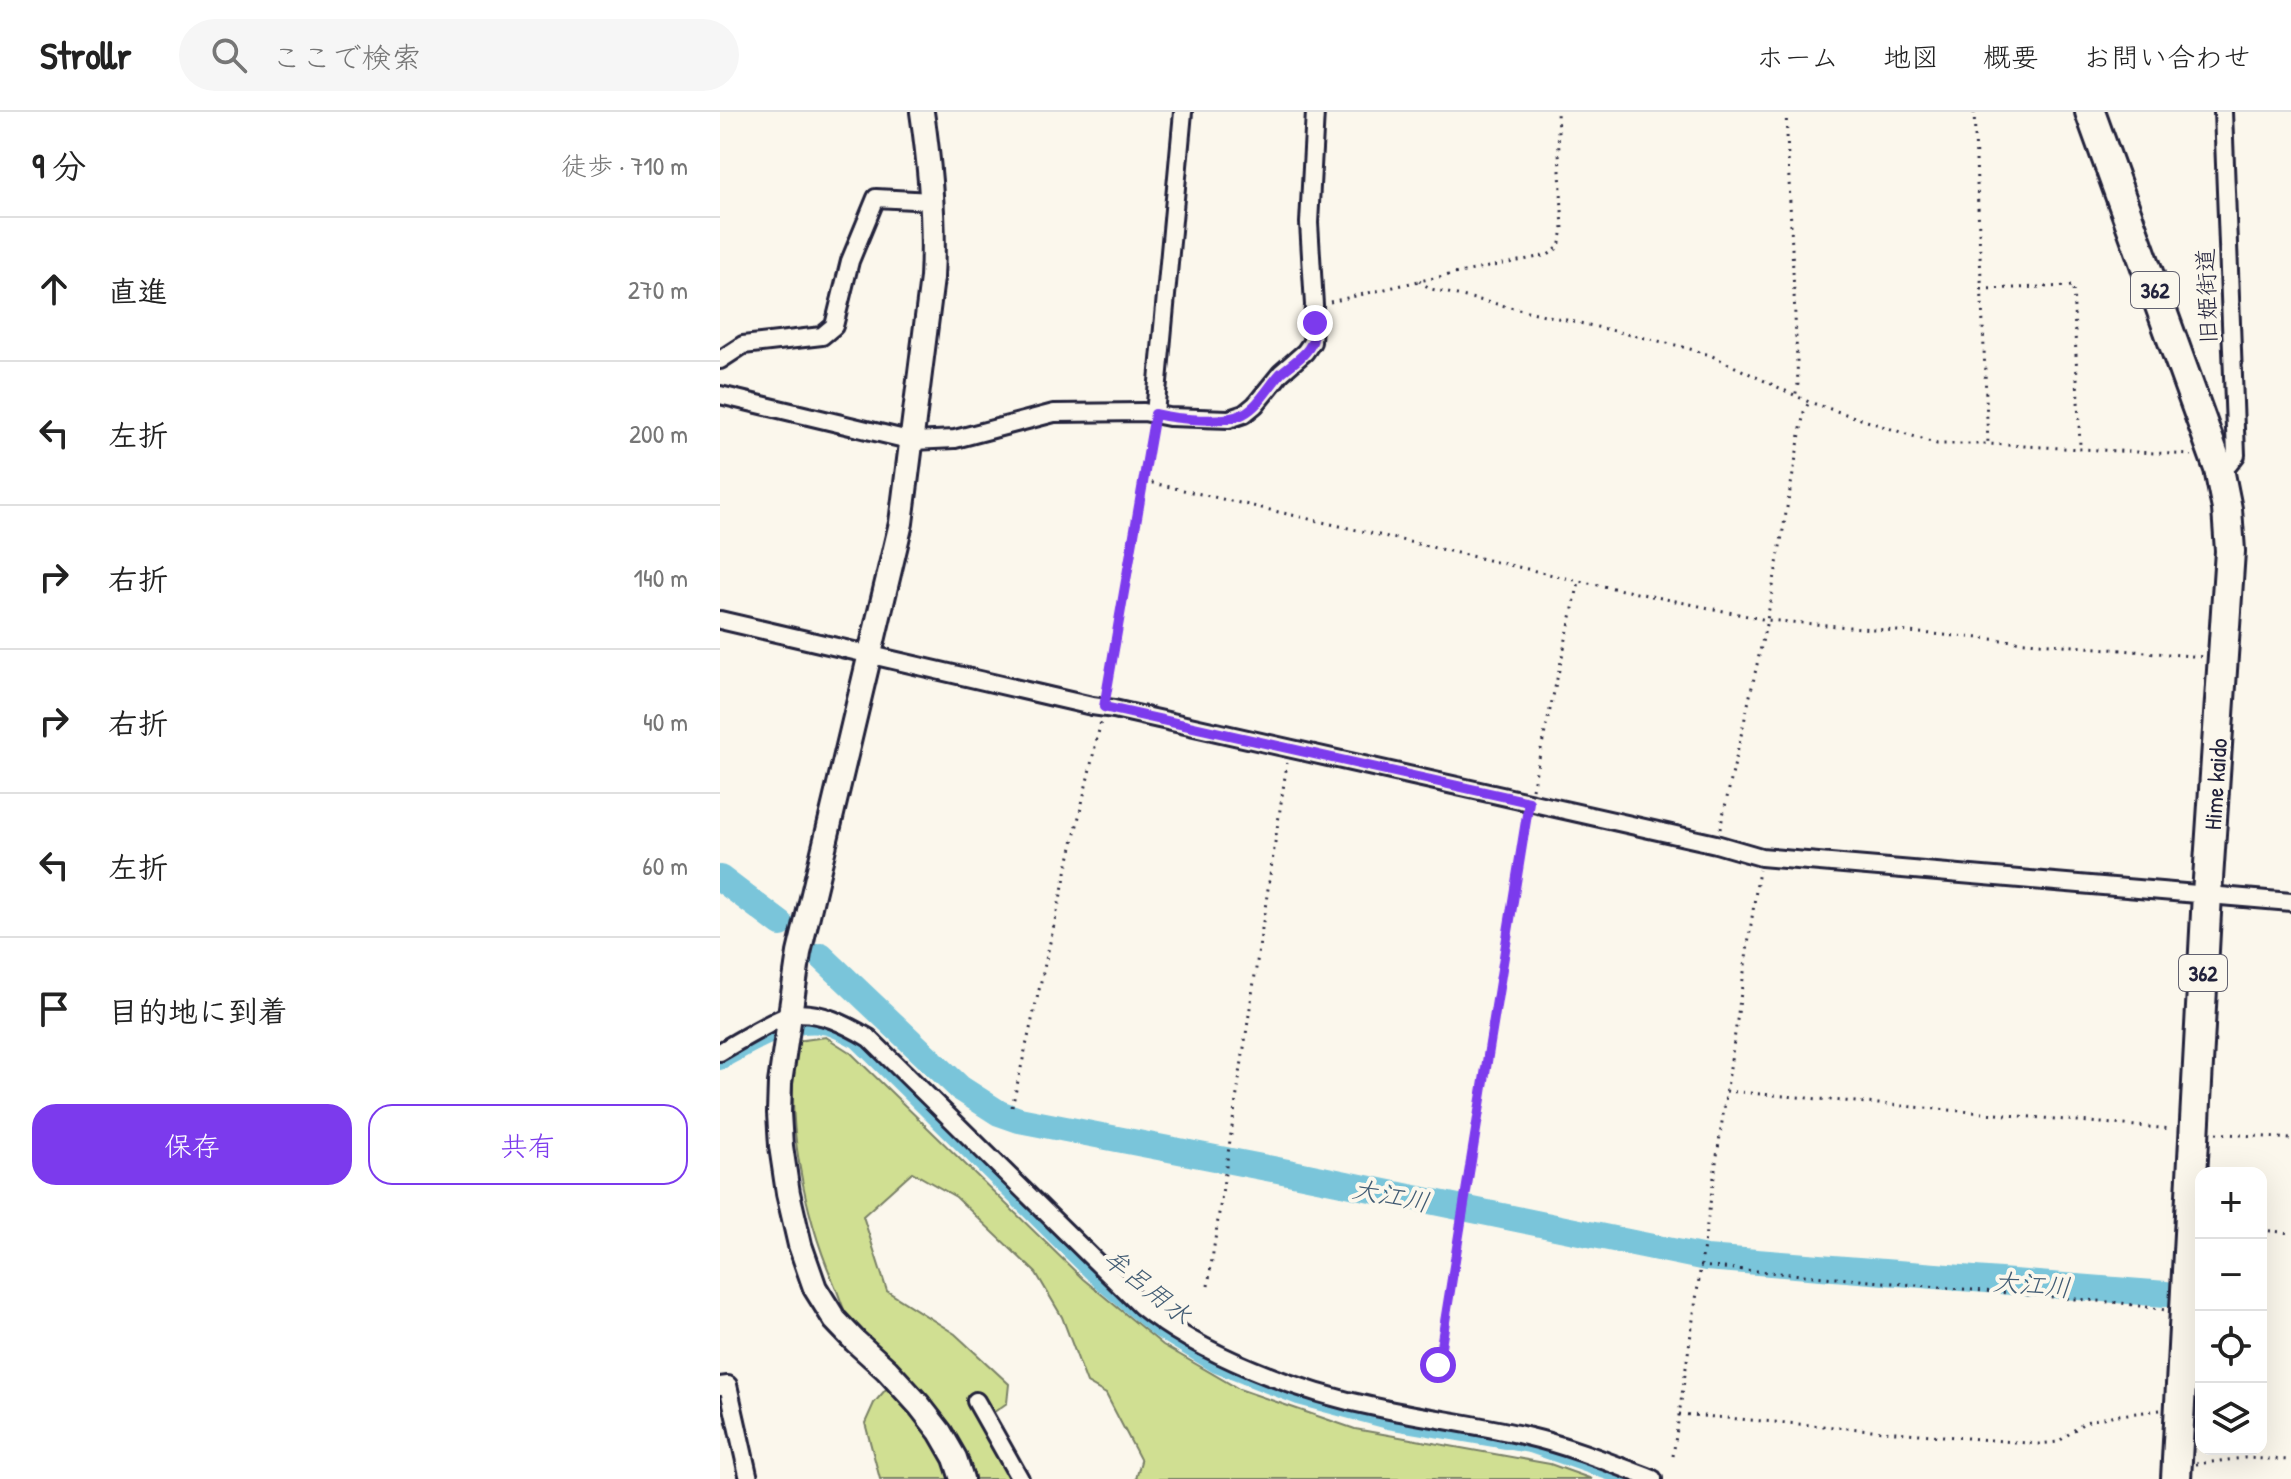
<!DOCTYPE html>
<html lang="ja">
<meta charset="utf-8">
<style>
body{margin:0;font-family:"Patrick Hand","Klee One",sans-serif;background:#f6f6f6;color:#222}
.controls{position:absolute;right:24px;bottom:24px;display:grid;overflow:hidden;border-radius:16px;box-shadow:0 8px 32px #0002}
.controls button{width:72px;height:72px;display:grid;place-items:center;padding:0;border:0;border-bottom:2px solid #e0e0e0;background:#fff;color:#222;font:40px sans-serif}
.stop{position:absolute;width:24px;height:24px;margin:-18px;border:6px solid #7c3aed;border-radius:50%;background:#fff}
.stop.end{background:#7c3aed;border-color:#fff;box-shadow:0 2px 8px #0008}
.list{margin:0;padding:0;list-style:none}
h2{display:flex;justify-content:space-between;align-items:center;height:104px;margin:0;padding:0 32px;font-size:34px}
h2 small{font-size:26px;font-weight:400;color:#767676}
.list li{display:grid;grid-template-columns:52px 1fr auto;gap:24px;align-items:center;box-sizing:border-box;height:144px;padding:0 32px;border-top:2px solid #e0e0e0}
.list b{display:block;font-size:30px;white-space:nowrap}
.list em{font-size:26px;font-style:normal;color:#767676}
.actions{display:flex;gap:16px;padding:24px 32px}
.actions a{flex:1;padding:18px 0;border:2px solid #7c3aed;border-radius:24px;text-align:center;font-size:28px;color:#7c3aed}
.actions .main{background:#7c3aed;color:#fff}
.icon{flex:none;width:44px;height:44px;fill:none;stroke:currentColor;stroke-width:2;stroke-linecap:round;stroke-linejoin:round}
.map{position:relative;flex:none;width:1571px;height:1367px;overflow:hidden}
header{display:flex;align-items:center;gap:48px;box-sizing:border-box;height:112px;padding:0 40px;background:#fff;border-bottom:2px solid #e0e0e0}
header strong{font-size:38px}
nav{display:flex;gap:44px;margin-inline-start:auto;font-size:28px}
.search{width:560px;height:72px;background:#f6f6f6;display:flex;align-items:center;gap:20px;box-sizing:border-box;padding:0 28px;border-radius:44px;color:#767676;font-size:30px}
main{display:flex}
aside{flex:1;background:#fff}
.map>svg:first-child{display:block}
.green{fill:#d0df92;stroke:#798066;stroke-width:2}
.lines{fill:none;stroke-linecap:round;stroke-linejoin:round}
.canal{stroke:#7ac5da;stroke-width:14}
.river{stroke:#7ac5da;stroke-width:26}
.street-casing{stroke:#22223b;stroke-width:22}
.secondary-casing{stroke:#22223b;stroke-width:28}
.highway-casing{stroke:#22223b;stroke-width:34}
.path{stroke:#22223b;stroke-width:3;stroke-dasharray:2 6;stroke-linecap:butt}
.street{stroke:#fbf7ec;stroke-width:16}
.secondary{stroke:#fbf7ec;stroke-width:22}
.highway{stroke:#fbf7ec;stroke-width:28}
.route{stroke:#7c3aed;stroke-width:10}
.labels{text-anchor:middle;dominant-baseline:central;stroke-width:8;stroke-linejoin:round;paint-order:stroke}
.shield{fill:#fbf7ec;stroke:#636270;stroke-width:2}
.shield-label{font-size:22px;font-weight:bold;fill:#22223b}
.street-label{font-size:24px;fill:#22223b;stroke:#fbf7ec}
.water-label{font-size:26px;font-style:italic;fill:#415b73;stroke:#fbf7ec}
</style>
<header>
<strong>Strollr</strong>
<div class="search"><svg class="icon" aria-label="search" viewBox="0 0 24 24"><circle cx="10" cy="10" r="6"/><path d="M15 15l6 6"/></svg>ここで検索</div>
<nav><a>ホーム</a><a>地図</a><a>概要</a><a>お問い合わせ</a></nav>
</header>
<main>
<aside>
<h2>9 分<small>徒歩 · 710 m</small></h2>
<ul class="list">
<li><svg class="icon" aria-label="ahead" viewBox="0 0 24 24"><path d="M12 20V5M6 11l6-6 6 6"/></svg><div><b>直進</b></div><em>270 m</em></li>
<li><svg class="icon" aria-label="left" viewBox="0 0 24 24"><path d="M17 20v-9H6M10 6l-5 5 5 5"/></svg><div><b>左折</b></div><em>200 m</em></li>
<li><svg class="icon" aria-label="right" viewBox="0 0 24 24"><path d="M7 20v-9h11M14 6l5 5-5 5"/></svg><div><b>右折</b></div><em>140 m</em></li>
<li><svg class="icon" aria-label="right" viewBox="0 0 24 24"><path d="M7 20v-9h11M14 6l5 5-5 5"/></svg><div><b>右折</b></div><em>40 m</em></li>
<li><svg class="icon" aria-label="left" viewBox="0 0 24 24"><path d="M17 20v-9H6M10 6l-5 5 5 5"/></svg><div><b>左折</b></div><em>60 m</em></li>
<li><svg class="icon" aria-label="arrive" viewBox="0 0 24 24"><path d="M6 21V4h12l-3 4 3 4H6"/></svg><div><b>目的地に到着</b></div></li>
</ul>
<div class="actions"><a class="main">保存</a><a>共有</a></div>
</aside>
<div class="map">
<svg width="1571" height="1367" viewBox="0 0 1571 1367">
<rect width="100%" height="100%" fill="#fbf7ec"/>
<filter id="ink" filterUnits="userSpaceOnUse"><feTurbulence type="fractalNoise" baseFrequency=".0125" numOctaves="2"/><feDisplacementMap in="SourceGraphic" scale="16" xChannelSelector="R" yChannelSelector="G"/><feConvolveMatrix kernelMatrix="1 2 1 2 8 2 1 2 1" color-interpolation-filters="sRGB"/></filter>
<g filter="url(#ink)">
<path class="green" d="M106 925 131 941 363 1167 443 1233 519 1277 635 1317 830 1352 872 1367H416L421 1349 386 1282 367 1271 342 1205 316 1161 236 1085 192 1060 143 1104 167 1179 235 1222 289 1272 287 1291 260 1310 275 1342 293 1367H160L145 1311 154 1291 179 1262C165 1247 139 1225 129 1208 123 1198 120 1185 115 1174 84 1103 64 1006 77 929Z"/>
<g class="lines">
<path class="canal" d="M0 951C31 935 70 908 107 916 116 918 127 925 136 929L381 1171 437 1218 496 1254 578 1286 668 1310 810 1334 905 1367"/>
<path class="river" d="M0 766 61 812
M101 844 240 976 279 1001 299 1008 573 1061 986 1146 1446 1182"/>
<g class="street-casing">
<path id="street" d="M0 248 23 233 102 224 114 214 130 149 156 86 212 89
M0 283 193 329 235 327 334 301 424 300 449 305 509 307 524 302 535 293 561 261 585 240 592 230 594 193 589 111 595 0
M435 302 463 0
M1499 357 1509 352 1516 343 1503 0
M0 508 372 594 394 597 996 732 1041 745 1571 790
M0 940C13 932 61 904 72 902 99 898 127 913 149 926L421 1194C481 1243 579 1280 655 1295 705 1306 756 1312 806 1324 849 1334 891 1351 933 1367
M0 1274 8 1273 29 1367
M256 1289 300 1367"/>
</g>
<g class="secondary-casing">
<path id="secondary" d="M202 0C210 55 215 110 212 166L181 411 79 841 60 971 59 1001 61 1034 68 1081 80 1133 95 1176 115 1208 135 1229 167 1258 199 1293 220 1320 235 1346 242 1367"/>
</g>
<g class="highway-casing">
<path id="highway" d="M1370 0 1499 357 1507 397 1510 439 1487 782 1456 1367"/>
</g>
<path class="path" d="M1066 0 1078 272 1075 285
M1254 0 1268 332
M699 169 711 177 960 234 990 243 1089 290 1217 332H1268L1472 343
M1261 177 1353 174 1360 334
M610 190 699 169 828 143 839 135 843 118 837 0
M424 369 859 469 1047 508 1484 545
M387 582 433 317
M812 677 859 470
M1000 717 1047 508 1084 300 1089 290
M1006 979 1452 1017
M292 995 381 609
M1496 1021 1571 1027
M1541 1118 1571 1121
M980 1154 1401 1191 1446 1198
M488 1174 567 651
M718 1253 807 704
M959 1302 1319 1332 1338 1330 1365 1310 1391 1304 1440 1298
M953 1344 1039 758
M1476 1352 1524 1346 1571 1348"/>
<use href="#street" class="street"/>
<use href="#secondary" class="secondary"/>
<use href="#highway" class="highway"/>
</g>
</g>
<g class="lines" filter="url(#ink)">
<path class="route" d="M595 211C594 217 594 225 592 230 587 243 571 252 561 261 549 274 539 294 523 302 504 312 456 307 435 302L384 595 809 690 718 1253"/>
</g>
<g class="labels">
<g class="shield">
<rect x="1411" y="160" width="48" height="36" rx="6"/>
<rect x="1459" y="843" width="48" height="36" rx="6"/>
</g>
<g class="shield-label">
<text x="1435" y="178">362</text>
<text x="1483" y="861">362</text>
</g>
<g class="street-label">
<text transform="translate(1486 184) rotate(-92)">旧姫街道</text>
<text transform="translate(1495 672) rotate(-86)">Hime kaido</text>
</g>
<g class="water-label">
<text transform="translate(671 1083) rotate(11)">大江川</text>
<text transform="translate(1312 1172) rotate(5)">大江川</text>
<text transform="translate(428 1174) rotate(39)">牟呂用水</text>
</g>
</g>
</svg>
<div class="controls">
<button>+</button>
<button>−</button>
<button><svg class="icon" aria-label="locate" viewBox="0 0 24 24"><circle cx="12" cy="12" r="6"/><path d="M12 2v4M12 18v4M2 12h4M18 12h4"/></svg></button>
<button><svg class="icon" aria-label="layers" viewBox="0 0 24 24"><path d="M12 4l9 5-9 5-9-5zM3 14l9 5 9-5"/></svg></button>
</div>
<div class="stop" style="left:718px;top:1253px"></div>
<div class="stop end" style="left:595px;top:211px"></div>
</div>
</main>
